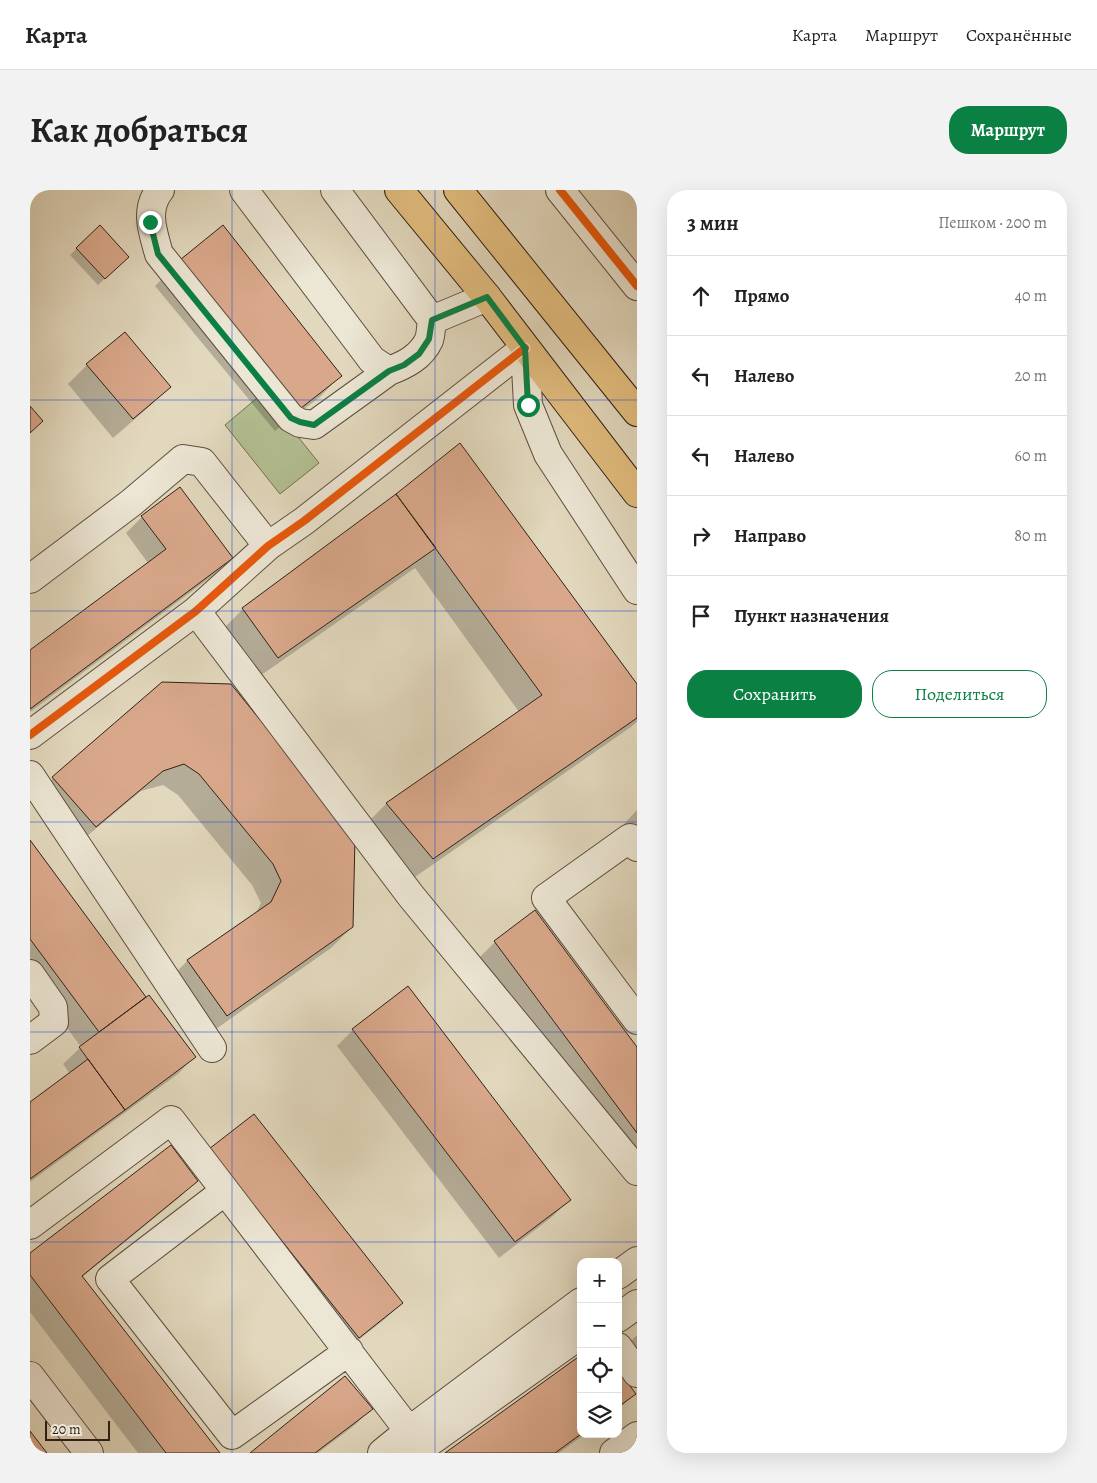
<!DOCTYPE html>
<html lang="ru">
<meta charset="utf-8">
<style>
body{margin:0;font-family:Alegreya,serif;background:#f2f2f2;color:#222}
.controls{position:absolute;right:15px;bottom:15px;display:grid;overflow:hidden;border-radius:10px;box-shadow:0 5px 20px #0002}
.controls button{width:45px;height:45px;display:grid;place-items:center;padding:0;border:0;border-bottom:1px solid #e0e0e0;background:#fff;color:#222;font:25px sans-serif}
.scale{position:absolute;left:15px;bottom:12px;width:65px;box-sizing:border-box;padding-left:5px;border:2px solid #312116;border-top:0;font-size:14px;line-height:18px;white-space:nowrap;color:#312116;-webkit-text-stroke:4px #ece6d4;paint-order:stroke}
.stop{position:absolute;width:15px;height:15px;margin:-11px;border:4px solid #0b8043;border-radius:50%;background:#fff}
.stop.end{background:#0b8043;border-color:#fff;box-shadow:0 1px 5px #0008}
.list{margin:0;padding:0;list-style:none}
h2{display:flex;justify-content:space-between;align-items:center;height:65px;margin:0;padding:0 20px;font-size:21px}
h2 small{font-size:16px;font-weight:400;color:#767676}
.list li{display:grid;grid-template-columns:32px 1fr auto;gap:15px;align-items:center;box-sizing:border-box;height:80px;padding:0 20px;border-top:1px solid #e0e0e0}
.list b{display:block;font-size:19px;white-space:nowrap}
.list em{font-size:16px;font-style:normal;color:#767676}
.actions{display:flex;gap:10px;padding:15px 20px}
.actions a{flex:1;padding:11px 0;border:1px solid #0b8043;border-radius:20px;text-align:center;font-size:18px;color:#0b8043}
.actions .main{background:#0b8043;color:#fff}
.icon{flex:none;width:28px;height:28px;fill:none;stroke:currentColor;stroke-width:2;stroke-linecap:round;stroke-linejoin:round}
.map{position:relative;flex:none;width:607px;height:1263px;overflow:hidden;border-radius:20px}
header{display:flex;align-items:center;gap:30px;box-sizing:border-box;height:70px;padding:0 25px;background:#fff;border-bottom:1px solid #e0e0e0}
header strong{font-size:24px}
nav{display:flex;gap:28px;margin-inline-start:auto;font-size:18px}
.intro{display:flex;align-items:center;justify-content:space-between;box-sizing:border-box;height:120px;padding:0 30px}
h1{margin:0;font-size:35px}
.button{padding:12px 22px;border-radius:20px;background:#0b8043;color:#fff;font-size:18px;font-weight:700}
main{display:flex;gap:30px;padding:0 30px}
aside{flex:1;background:#fff;border-radius:20px;box-shadow:0 5px 20px #0002}
.map>svg:first-child{display:block}
.green{fill:#b3bf92;stroke:#727054}
.shadow{fill:#0003}
.building{fill:#d9a88b;stroke:#312116}
.lines{fill:none;stroke-linecap:round;stroke-linejoin:round}
.minor-casing{stroke:#5d4f40;stroke-width:30}
.major-casing{stroke:#312116;stroke-width:30}
.minor{stroke:#ece6d4;stroke-width:28}
.major{stroke:#e1bc7e;stroke-width:28}
.cycleway-casing{stroke:#ece6d4;stroke-width:11}
.cycleway{stroke:#e8590c;stroke-width:8}
.route{stroke:#0b8043;stroke-width:6}
.grid{fill:none;stroke:#1d4ed8;stroke-width:1;stroke-opacity:0.55}
</style>
<header>
<strong>Карта</strong>
<nav><a>Карта</a><a>Маршрут</a><a>Сохранённые</a></nav>
</header>
<div class="intro"><h1>Как добраться</h1><a class="button">Маршрут</a></div>
<main>
<div class="map">
<svg width="607" height="1263" viewBox="0 0 607 1263">
<rect width="100%" height="100%" fill="#e2d8bd"/>
<filter id="stains"><feTurbulence type="fractalNoise" baseFrequency=".004" numOctaves="4"/><feColorMatrix values="0 0 0 0 .2 0 0 0 0 .09 0 0 0 0 .02 0 0 0 .5 -.17"/></filter>
<radialGradient id="worn" r=".72"><stop offset=".6" stop-color="#630" stop-opacity="0"/><stop offset="1" stop-color="#630" stop-opacity=".3"/></radialGradient>
<path class="green" d="M233 203 289 273 250 304 195 235Z"/>
<path class="shadow" d="M69 37 98 67 68 95 40 65Z
M146 75 310 186 290 207 245 241 125 96Z
M57 175 139 197 120 216 83 248 38 194Z
M367 305 607 496V532L601 537 382 689 336 634 357 613 489 522 385 378 227 488 192 440 213 419Z
M112 327 201 368 185 384 0 522V461L118 373 96 343Z
M133 494 322 737 301 758 176 846 137 792 157 771 225 725 231 713 222 695 148 605 133 595 111 601 44 657 2 609 23 588Z
M607 620V652L594 634Z
M0 652 116 809 164 867 148 884 0 992V914L40 884 33 874 51 857 0 787Z
M465 752 607 859V981L449 768Z
M323 840 539 1010 523 1026 469 1068 307 856Z
M180 960 372 1113 355 1129 312 1163Z
M166 991 150 1007 51 1088 189 1263H108L0 1122V1065Z
M607 1145V1180L592 1160Z
M551 1167V1244H555L529 1263H417Z
M588 1182 604 1204 588 1220Z
M315 1188 341 1219 325 1235 288 1263H222Z"/>
<path class="building" d="M70 35 99 67 75 89 46 58Z
M193 35 312 186 266 222 145 74Z
M95 142 141 197 103 229 56 174Z
M0 216 13 231 0 243Z
M430 253 607 494V528L403 669 356 613 512 505 366 304Z
M150 297 203 368 0 519V460L136 359 111 326Z
M366 304 406 358 248 468 212 418Z
M132 492 201 494 325 647 323 737 197 826 157 770 241 712 251 691 243 674 169 584 154 574 133 581 66 637 22 587Z
M0 650 116 807 69 842 0 749Z
M505 720 607 857V943L464 751Z
M378 796 541 1010 485 1052 322 839Z
M119 805 166 867 95 920 49 857Z
M58 869 95 920 0 989V912Z
M224 924 373 1113 329 1148 179 959Z
M141 955 168 991 52 1086 190 1263H136L0 1085V1063Z
M551 1165V1244L525 1263H415Z
M588 1180 606 1204 588 1217Z
M315 1186 343 1219 285 1263H220Z
M0 1241 17 1263H0Z"/>
<g class="lines">
<g class="minor-casing">
<path id="minor" d="M130 0C114 20 123 42 129 64L261 228 270 233 284 235 359 181
M214 0 342 170 359 181C375 175 391 167 399 150 401 144 401 136 402 130L305 0
M530 0 607 96
M402 130 457 107
M495 158 498 215 518 264 607 400
M0 389 101 313 153 269 172 272 238 356
M166 421 381 706 607 981
M0 545 166 421 238 356 274 331 495 158
M0 585 182 858
M607 657 600 648 516 708 607 830
M0 784 23 817 24 832 0 850
M195 1001 80 1089 202 1245 319 1161
M0 1035 141 930 379 1241 352 1263
M588 1085 607 1071
M588 1128 607 1114
M588 1157 607 1183
M0 1186 59 1263
M379 1241 551 1112
M384 1263 551 1144
M584 1263 607 1246"/>
</g>
<g class="major-casing">
<path id="major" d="M369 0 457 107 607 303
M428 0 607 222"/>
</g>
<use href="#minor" class="minor"/>
<use href="#major" class="major"/>
<g class="cycleway-casing">
<path id="cycleway" d="M530 0 607 96
M0 545 166 421 238 356 274 331 495 158"/>
</g>
<use href="#cycleway" class="cycleway"/>
</g>
<g class="lines">
<path class="route" d="M120 32 128 64 261 228 270 232 284 235 359 181 374 175 389 164 399 149 402 130 457 107 495 158 498 215"/>
</g>
<path class="grid" d="M202 0V1263M405 0V1263M0 210H607M0 421H607M0 632H607M0 842H607M0 1052H607"/>
<rect width="100%" height="100%" filter="url(#stains)"/>
<rect width="100%" height="100%" fill="url(#worn)"/>
</svg>
<div class="controls">
<button>+</button>
<button>−</button>
<button><svg class="icon" aria-label="locate" viewBox="0 0 24 24"><circle cx="12" cy="12" r="6"/><path d="M12 2v4M12 18v4M2 12h4M18 12h4"/></svg></button>
<button><svg class="icon" aria-label="layers" viewBox="0 0 24 24"><path d="M12 4l9 5-9 5-9-5zM3 14l9 5 9-5"/></svg></button>
</div>
<div class="scale">20 m</div>
<div class="stop" style="left:498px;top:215px"></div>
<div class="stop end" style="left:120px;top:32px"></div>
</div>
<aside>
<h2>3 мин<small>Пешком · 200 m</small></h2>
<ul class="list">
<li><svg class="icon" aria-label="ahead" viewBox="0 0 24 24"><path d="M12 20V5M6 11l6-6 6 6"/></svg><div><b>Прямо</b></div><em>40 m</em></li>
<li><svg class="icon" aria-label="left" viewBox="0 0 24 24"><path d="M17 20v-9H6M10 6l-5 5 5 5"/></svg><div><b>Налево</b></div><em>20 m</em></li>
<li><svg class="icon" aria-label="left" viewBox="0 0 24 24"><path d="M17 20v-9H6M10 6l-5 5 5 5"/></svg><div><b>Налево</b></div><em>60 m</em></li>
<li><svg class="icon" aria-label="right" viewBox="0 0 24 24"><path d="M7 20v-9h11M14 6l5 5-5 5"/></svg><div><b>Направо</b></div><em>80 m</em></li>
<li><svg class="icon" aria-label="arrive" viewBox="0 0 24 24"><path d="M6 21V4h12l-3 4 3 4H6"/></svg><div><b>Пункт назначения</b></div></li>
</ul>
<div class="actions"><a class="main">Сохранить</a><a>Поделиться</a></div>
</aside>
</main>
